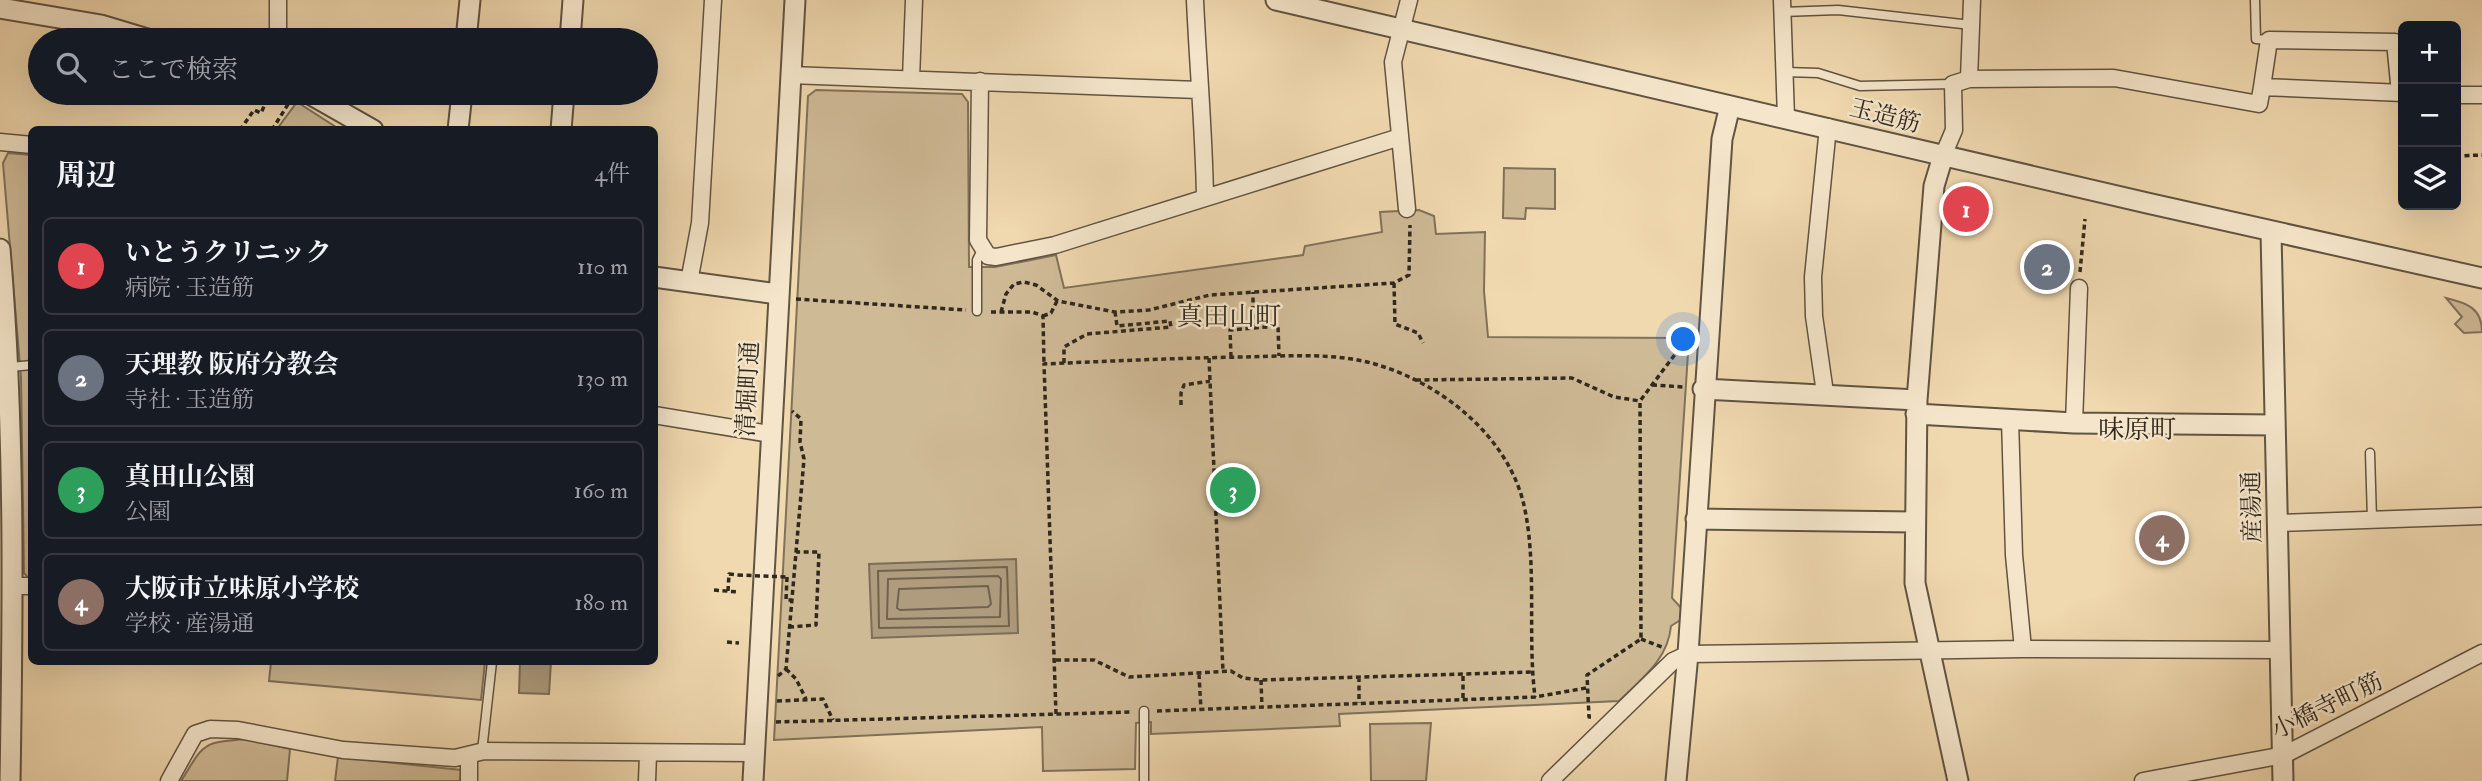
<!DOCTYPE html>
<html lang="ja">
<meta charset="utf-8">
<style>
body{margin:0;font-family:"IM FELL Double Pica","Noto Serif JP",serif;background:#242831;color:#f1f3f6}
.controls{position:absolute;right:21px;top:21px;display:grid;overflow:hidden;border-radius:10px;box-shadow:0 7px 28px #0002}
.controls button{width:63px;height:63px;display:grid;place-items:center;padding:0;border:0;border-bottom:2px solid #363941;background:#171b24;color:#f1f3f6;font:35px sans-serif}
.you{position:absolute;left:1684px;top:340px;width:24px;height:24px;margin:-18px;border:5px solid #fff;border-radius:50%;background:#1a73e8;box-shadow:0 0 0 10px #1a73e833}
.badge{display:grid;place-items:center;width:46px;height:46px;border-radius:50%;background:#db2777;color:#fff;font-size:23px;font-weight:700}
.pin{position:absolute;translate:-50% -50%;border:4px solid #fff;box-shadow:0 2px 7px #0006}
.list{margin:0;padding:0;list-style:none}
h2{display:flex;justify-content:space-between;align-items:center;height:91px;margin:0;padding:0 28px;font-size:30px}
h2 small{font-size:23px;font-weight:400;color:#9ea1a6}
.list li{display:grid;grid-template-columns:46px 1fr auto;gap:21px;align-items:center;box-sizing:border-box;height:98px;margin:0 14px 14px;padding:0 14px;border:2px solid #363941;border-radius:10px}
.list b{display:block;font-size:26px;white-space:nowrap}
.list p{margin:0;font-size:23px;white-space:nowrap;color:#9ea1a6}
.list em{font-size:23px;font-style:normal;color:#9ea1a6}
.icon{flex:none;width:38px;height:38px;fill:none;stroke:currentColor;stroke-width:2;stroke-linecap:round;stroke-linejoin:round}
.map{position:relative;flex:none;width:2482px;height:781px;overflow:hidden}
.search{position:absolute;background:#171b24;box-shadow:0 7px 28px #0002;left:28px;top:28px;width:630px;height:77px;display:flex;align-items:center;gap:18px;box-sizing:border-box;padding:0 24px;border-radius:38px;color:#9ea1a6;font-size:26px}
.panel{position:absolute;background:#171b24;box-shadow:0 7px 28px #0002;left:28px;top:126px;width:630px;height:539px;border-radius:10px}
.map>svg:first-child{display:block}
.green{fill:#cfba96;stroke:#80715a;stroke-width:2}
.water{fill:#af9c7e;stroke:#7c6e58;stroke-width:2}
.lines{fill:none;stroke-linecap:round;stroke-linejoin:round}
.shore{stroke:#70624e;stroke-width:2}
.service-casing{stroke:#605442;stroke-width:11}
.minor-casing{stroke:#605442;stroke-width:19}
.tertiary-casing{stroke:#605442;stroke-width:23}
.path{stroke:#30281e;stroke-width:3.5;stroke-dasharray:5 3.5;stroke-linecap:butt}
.service{stroke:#f5e6cb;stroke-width:8}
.minor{stroke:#f5e6cb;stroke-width:16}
.tertiary{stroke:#f5e6cb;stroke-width:19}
.path-bridge{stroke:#30281e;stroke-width:3.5;stroke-dasharray:5 3.5;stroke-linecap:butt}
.labels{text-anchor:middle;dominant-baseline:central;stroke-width:5;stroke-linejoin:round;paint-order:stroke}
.street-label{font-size:24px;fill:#30281e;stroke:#f5e6cb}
.neighbourhood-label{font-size:26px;fill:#30281e;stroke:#f5e6cb}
</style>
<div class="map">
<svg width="2482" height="781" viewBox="0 0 2482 781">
<rect width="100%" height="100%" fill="#f0d8af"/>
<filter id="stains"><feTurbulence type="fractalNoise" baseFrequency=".00286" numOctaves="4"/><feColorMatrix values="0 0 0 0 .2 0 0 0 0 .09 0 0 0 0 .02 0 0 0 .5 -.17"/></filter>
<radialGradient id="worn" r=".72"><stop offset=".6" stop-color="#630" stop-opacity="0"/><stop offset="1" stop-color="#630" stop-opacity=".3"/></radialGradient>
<path class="green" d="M816 90 962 94 968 102 969 267H995L1056 255 1064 288 1303 255 1305 246 1382 232 1380 212 1419 210 1434 216 1436 234 1485 232 1484 291 1488 337 1689 338 1672 598 1682 609V619L1671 626C1668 660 1641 679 1619 701L1339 714 1340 726 1151 734V722L1136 723 1135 769 1043 771 1042 727 774 740 808 96Z
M297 102 339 129H277Z
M8 153 31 155V581L24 573 21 378 3 163Z
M1504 168 1555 169V209L1526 208 1525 219 1503 218Z
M2446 298C2467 303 2482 308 2482 332L2464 333 2455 324 2462 317Z
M271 662H485L481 700 269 681Z
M1431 723 1426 781H1371L1370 724Z
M246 739 290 749 287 781H181C205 743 200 743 246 739Z
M338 757 461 770 460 781H335Z"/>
<path class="water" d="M1016 559 1018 633 872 638 869 564Z
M520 662H551L549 694 519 693Z"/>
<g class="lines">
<path class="shore" d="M1007 567 1009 626 879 628 878 571Z
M998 576 1001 579 1000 617 887 619 888 579Z
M988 586 991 604 988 607 900 610 897 608 899 589Z"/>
<g class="service-casing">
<path id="service" d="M2255 0 2256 39 2269 40
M1782 12 1838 10 1971 25
M1786 72 1818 73 1860 86 1953 84
M977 311V260L982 250
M10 367 32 365
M2370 453 2372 519
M1144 711V781
M482 751 492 662"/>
</g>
<g class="minor-casing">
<path id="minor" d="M278 0V40
M1195 0C1198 67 1204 132 1205 198
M1782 0 1786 118
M790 75 1198 90
M911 79 914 0
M1969 79 2114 78 2259 104 2262 87 2403 93
M980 81 978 240 988 256 996 257 1055 245 1400 137
M2262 87 2269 40 2395 42 2400 93
M2456 95H2482
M0 142 32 145
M1943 156 1954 130 1953 84 1969 79 1972 0
M1407 209 1393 62 1409 0
M689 282 700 223 713 0
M1825 393 1814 316 1813 277 1828 127
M654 415 770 434
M2010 419 2014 555 2023 649
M2074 423 2079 288
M2276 523 2482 516
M13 586H32
M169 781 195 734 210 729 238 730 343 750 455 758 484 751 755 753
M469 781V755
M647 781 648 754
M1550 781 1673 661 1688 654 2023 649 2279 650
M2143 781 2284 755 2482 653"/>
</g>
<g class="tertiary-casing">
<path id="tertiary" d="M1276 0 2147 203 2482 278
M0 8 101 25 151 40
M466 40 470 0
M570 40 573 0
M308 93 373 130
M458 130 462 93
M561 130 564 93
M1943 156 1934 186 1917 400 1915 583 1958 781
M2271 232 2283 781
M0 249C15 426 13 603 10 781
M654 277 778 294
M1703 389 1917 400
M1916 414 2074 423 2275 425
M1696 519 1914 522
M753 781 795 0
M1676 781 1688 654 1722 139 1730 106"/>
</g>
<path class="path" d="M240 130 254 110 261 113 270 93
M272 130 290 101
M2456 156 2482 155
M2080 272 2085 219
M1394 283 1395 324 1418 333 1423 343
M796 299 966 310
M991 312H1032L1043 316 1044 364
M1001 312 1006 294 1014 284 1024 282 1036 285 1058 301 1115 312 1149 310 1210 295 1394 283 1409 275 1410 225
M1043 316 1051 313 1057 301
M1253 328V292
M1231 357 1230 330 1278 326 1279 356
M1209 358 1223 672
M1064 363V347L1087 334 1171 327 1170 321 1117 326 1115 312
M1416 380 1572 378 1614 397 1640 401
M1652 385 1684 387
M1181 405V393L1184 385 1210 381
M787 577 786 600H792
M714 590 738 592
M728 591 729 574 738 575
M789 627 816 625 819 552H796
M1641 639 1662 647
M727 642 739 643
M1056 660H1094L1129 677 1231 671 1243 678 1261 680 1532 672
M786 669 796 679 806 699
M1199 674 1201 710
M778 676 786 669 804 459 800 442 801 419 792 411
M1463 676V698
M1359 677V703
M1261 680 1262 708
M777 701 823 699 833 720
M1157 711 1535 697 1586 688
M1056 714 1044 364C1111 361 1178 358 1245 357 1287 356 1337 352 1378 365 1441 384 1505 434 1523 501 1538 562 1527 634 1535 697
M1591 717H1589L1587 675 1641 639 1640 401 1679 349 1689 347
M776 722 1132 712"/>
<use href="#service" class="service"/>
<use href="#minor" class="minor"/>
<use href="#tertiary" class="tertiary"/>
<path class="path-bridge" d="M738 575 787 577"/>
</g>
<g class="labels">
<g class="street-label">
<text transform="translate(1885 116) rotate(14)">玉造筋</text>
<text transform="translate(748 389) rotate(-87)">清堀町通</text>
<text transform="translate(2252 507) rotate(-91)">産湯通</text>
<text transform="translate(2327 706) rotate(-26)">小橋寺町筋</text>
</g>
<g class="neighbourhood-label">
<text x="1229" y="317">真田山町</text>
<text x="2137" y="430">味原町</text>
</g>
</g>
<rect width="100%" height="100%" filter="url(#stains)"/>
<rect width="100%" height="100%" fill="url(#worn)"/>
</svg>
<div class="controls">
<button>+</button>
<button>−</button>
<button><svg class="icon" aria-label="layers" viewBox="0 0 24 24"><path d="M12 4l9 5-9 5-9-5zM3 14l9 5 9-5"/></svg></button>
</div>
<div class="you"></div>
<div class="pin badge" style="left:1966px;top:209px;background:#e0444e">1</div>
<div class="pin badge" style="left:2047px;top:267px;background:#6b7280">2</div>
<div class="pin badge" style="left:1233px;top:490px;background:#2e9e5b">3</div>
<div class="pin badge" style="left:2162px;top:538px;background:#8d6e63">4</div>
<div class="search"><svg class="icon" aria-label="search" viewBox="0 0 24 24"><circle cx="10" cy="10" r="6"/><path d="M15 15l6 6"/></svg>ここで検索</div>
<section class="panel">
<h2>周辺<small>4件</small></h2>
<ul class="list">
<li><span class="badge" style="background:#e0444e">1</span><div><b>いとうクリニック</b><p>病院 · 玉造筋</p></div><em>110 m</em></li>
<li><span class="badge" style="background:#6b7280">2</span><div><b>天理教 阪府分教会</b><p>寺社 · 玉造筋</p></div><em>130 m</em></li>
<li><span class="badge" style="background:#2e9e5b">3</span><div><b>真田山公園</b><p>公園</p></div><em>160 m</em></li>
<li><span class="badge" style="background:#8d6e63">4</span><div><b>大阪市立味原小学校</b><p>学校 · 産湯通</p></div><em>180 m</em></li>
</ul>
</section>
</div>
